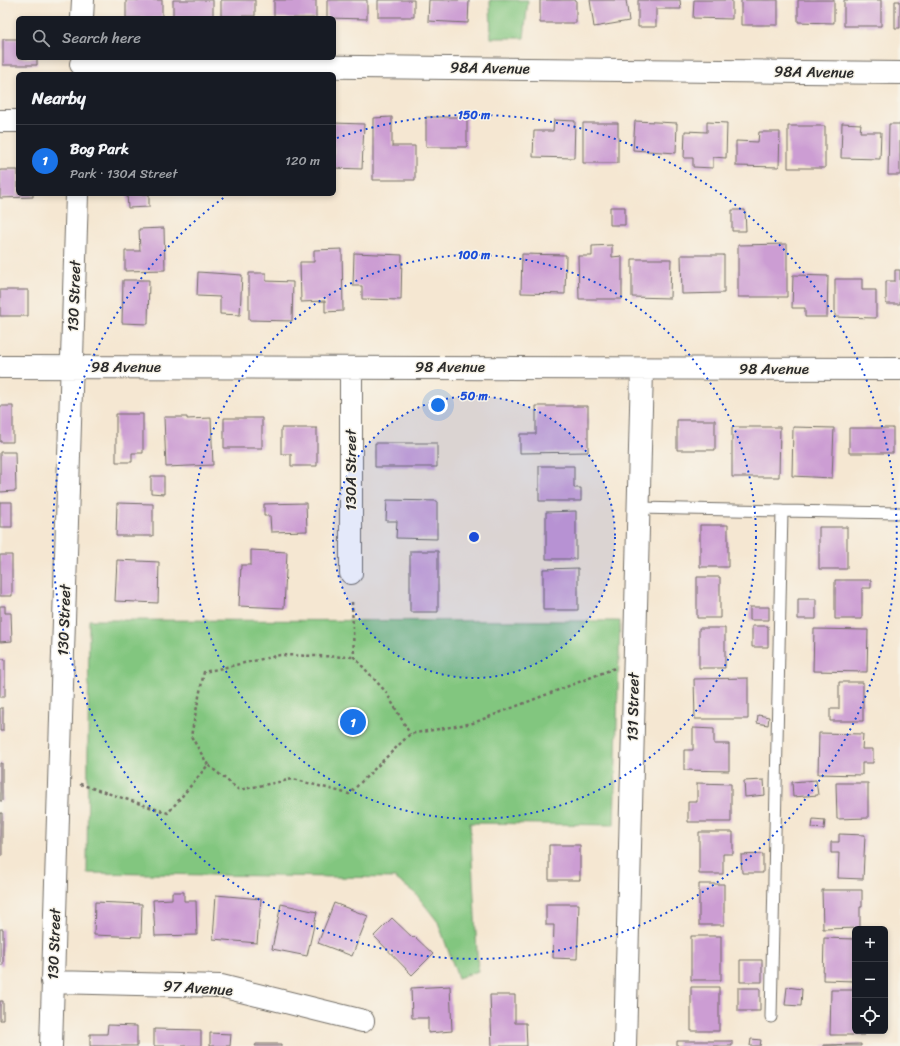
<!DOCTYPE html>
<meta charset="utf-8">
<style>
body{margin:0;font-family:Sriracha,sans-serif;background:#20242c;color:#f1f3f6}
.controls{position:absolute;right:12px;bottom:12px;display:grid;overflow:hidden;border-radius:6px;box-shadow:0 2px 6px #0003}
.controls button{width:36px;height:36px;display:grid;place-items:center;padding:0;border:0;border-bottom:1px solid #363941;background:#171b24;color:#f1f3f6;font:20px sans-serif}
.you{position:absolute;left:438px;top:405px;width:14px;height:14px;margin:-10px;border:3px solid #fff;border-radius:50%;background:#1a73e8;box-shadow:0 0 0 6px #1a73e833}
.badge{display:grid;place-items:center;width:26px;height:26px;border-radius:50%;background:#1a73e8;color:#fff;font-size:13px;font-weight:700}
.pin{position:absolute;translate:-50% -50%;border:2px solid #fff;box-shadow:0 1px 4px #0006}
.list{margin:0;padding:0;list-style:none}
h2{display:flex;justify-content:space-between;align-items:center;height:52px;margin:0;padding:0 16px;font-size:17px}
h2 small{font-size:13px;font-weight:400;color:#9ea1a6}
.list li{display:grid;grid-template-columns:26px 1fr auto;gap:12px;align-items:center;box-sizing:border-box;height:72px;padding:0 16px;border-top:1px solid #363941}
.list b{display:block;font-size:15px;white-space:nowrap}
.list p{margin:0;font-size:13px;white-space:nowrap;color:#9ea1a6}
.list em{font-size:13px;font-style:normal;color:#9ea1a6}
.icon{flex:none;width:22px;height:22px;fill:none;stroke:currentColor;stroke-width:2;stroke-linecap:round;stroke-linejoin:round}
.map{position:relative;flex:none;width:900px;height:1046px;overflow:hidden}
.search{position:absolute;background:#171b24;box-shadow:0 2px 6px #0003;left:16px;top:16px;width:320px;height:44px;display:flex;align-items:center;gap:10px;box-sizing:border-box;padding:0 14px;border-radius:6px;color:#9ea1a6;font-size:15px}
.panel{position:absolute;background:#171b24;box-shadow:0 2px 6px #0003;left:16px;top:72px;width:320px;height:124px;border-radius:6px}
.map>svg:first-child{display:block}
.green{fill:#82c67f;stroke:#567855}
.building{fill:#cc9dd3}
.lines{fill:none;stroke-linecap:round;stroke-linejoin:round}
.service-casing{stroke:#726d65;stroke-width:13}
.minor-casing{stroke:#726d65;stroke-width:24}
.path{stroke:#726d65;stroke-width:2.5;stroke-dasharray:3 3;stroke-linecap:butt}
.service{stroke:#fff;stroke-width:11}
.minor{stroke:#fff;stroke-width:22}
.ring{fill:none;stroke:#1d4ed8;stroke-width:2;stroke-dasharray:2 4}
.labels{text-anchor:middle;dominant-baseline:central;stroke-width:3;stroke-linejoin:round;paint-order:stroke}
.street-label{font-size:15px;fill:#2b2b2b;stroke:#f7f3e8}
.centre{fill:#1d4ed8;stroke:#f7f3e8;stroke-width:2}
.ring-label{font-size:12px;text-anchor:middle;font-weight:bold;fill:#1d4ed8;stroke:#f7f3e8;stroke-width:3;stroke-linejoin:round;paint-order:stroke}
</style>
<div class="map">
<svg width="900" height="1046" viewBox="0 0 900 1046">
<rect width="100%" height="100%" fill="#f7f3e8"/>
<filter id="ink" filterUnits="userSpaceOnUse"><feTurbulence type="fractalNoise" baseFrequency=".025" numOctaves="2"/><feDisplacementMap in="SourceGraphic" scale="8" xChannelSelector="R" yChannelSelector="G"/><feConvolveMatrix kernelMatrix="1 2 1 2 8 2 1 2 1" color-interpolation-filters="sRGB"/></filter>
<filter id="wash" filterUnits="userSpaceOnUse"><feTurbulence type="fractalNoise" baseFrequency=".012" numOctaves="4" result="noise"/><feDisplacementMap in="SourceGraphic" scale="16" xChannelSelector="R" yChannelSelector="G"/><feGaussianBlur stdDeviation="0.9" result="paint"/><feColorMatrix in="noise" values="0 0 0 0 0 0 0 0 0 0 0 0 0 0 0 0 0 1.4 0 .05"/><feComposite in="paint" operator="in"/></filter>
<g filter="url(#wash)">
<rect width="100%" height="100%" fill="#f5e7d2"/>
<path class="green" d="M490 0H528L524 38H491Z
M89 620 620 621 614 825 470 823 478 971 458 978 438 922 416 894 395 878 87 873Z"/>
<g id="blocks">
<path class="building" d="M126 0H162V18H126Z
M173 0H213V17H173Z
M221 0H255V16H221Z
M274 0H316V18H274Z
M327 0H367V19L327 18Z
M378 0H414V17H378Z
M429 0H469L468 23 428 21Z
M540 0H576V23H540Z
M590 0H626L629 21 594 27Z
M638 0H680L681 9H656V27H638Z
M694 0H732V19L693 18Z
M741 0H778V25H741Z
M798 0H834V23L798 22Z
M844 0H881V26H844Z
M895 1H900V28H895Z
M3 39H18V58H37V65H3Z
M392 117V146H415V180H373V118Z
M426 117H467V147H426Z
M554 120 575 121 574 158 533 157 534 131H553Z
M635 121 677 123 676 153 633 150Z
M707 122 727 123 726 158 713 157V168L693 167V158H684L685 131 707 132Z
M334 123 364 124 362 169 334 168Z
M583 123H618V163H583Z
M842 123 861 124 860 132H881L880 159 841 158Z
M889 124H900V175H888Z
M788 126H825V168H788Z
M759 132H780L779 167 736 166V141L758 142Z
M0 170H18V194H33V197L0 198Z
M127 194H149V207L128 208Z
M610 207H625V225H610Z
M732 210H745L746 231H732Z
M164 228 165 270 125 271V251H140L139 229Z
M787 244V297H738V245Z
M612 245V257L622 256V299H579L578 256H592V246Z
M342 249 343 311 325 312V301L301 302 300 262H314V250Z
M354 253 402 255 401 300 362 299V286H353Z
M522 254 566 255 565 294 521 293Z
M681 255H724V293L682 294Z
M632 259H671L670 298 632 297Z
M895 270H900V304H886V281H895Z
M198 272 242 275 240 315 220 314V297L197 296Z
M249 273H266V281L293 282 292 321 249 320Z
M793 275 828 276 827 317H805V308H792Z
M835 279H862V290H876V318L835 317Z
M123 280H149L148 324 122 323Z
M0 290H28V316H0Z
M0 406H13V442H0Z
M536 406H588V452L520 453V434H536Z
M116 414H143V453H132V462H116Z
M164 417H187V419L211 418 213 465 166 467Z
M224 418H262V448H224Z
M677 420H715V450H677Z
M732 427H780L779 477H732Z
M793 427 834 428 832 478 792 476Z
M281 428H317V466H291V454H281Z
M849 428H893V453H849Z
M375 443H437V467H375Z
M0 452H15L16 491 0 492Z
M539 466H574V488H581V501H539Z
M151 476H164V494L151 493Z
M387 500 437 501V539L396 538 397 521H386Z
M0 502H12V527H0Z
M117 503 153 504V536H116Z
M306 503 307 531 271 532 270 516H264V504Z
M576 511V559H546V512Z
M700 525H728V567H700Z
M819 527H847V569H819Z
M251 550 287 552 284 608 239 606 241 565H251Z
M410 551H438V612H410Z
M0 555H12V596H0Z
M117 560 159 562 158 603 115 601Z
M578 568V610H543V569Z
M697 577H720V618H697Z
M835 580H871V588H862V619H835Z
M798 599H816V619H798Z
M0 606H5V613H11L12 641 0 642Z
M750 607H769V620H750Z
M752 626H768V647H752Z
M699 628H725V668H699Z
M814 629 868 630 867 672 813 671Z
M0 659H5V697H0Z
M748 678V719H695L694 679Z
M839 682H863V721H830V709H839Z
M0 708H3V731H0Z
M758 715 769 717 768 725 757 723Z
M693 728 714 729V744H729V771L684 770V750H693Z
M819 733 863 734 862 749H873V763H862V775L818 774Z
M0 763H2V801H0Z
M764 780 765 795 745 797 744 781Z
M816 780 818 795 793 797 792 782Z
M697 783 731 784V822H688V802H697Z
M836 783H868V818L837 819Z
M0 813H2V855H0Z
M813 819 825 820 824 829 812 828Z
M699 832H733V854H723V874H699Z
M839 834 865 835 863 879 838 878 839 853H831V842H839Z
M549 845H580V880H549Z
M763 854V873H742L741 855Z
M699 884H724V925H699Z
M822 890H862V907H860V928L823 929Z
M172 892H184V901H196L197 935 155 936 153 900 172 899Z
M216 895 261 899 257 943 213 939Z
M95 902 142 904 141 937 94 935Z
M334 903 368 916 352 956 318 943Z
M281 904 317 912 307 956 272 949Z
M546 904H579L577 959 553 958 554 925H546Z
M392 918 413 938 414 936 433 954 412 975 374 936Z
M0 929H3V965H0Z
M691 936H721V980H691Z
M824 938 855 939V981L823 980Z
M740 960H762V982H740Z
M450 986 452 1031 428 1033V1018H412L411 988Z
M691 987H719V1031H691Z
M787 987 802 989 801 1006 785 1005Z
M738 988H760V1011H738Z
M831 990H855V1031H864V1035H830Z
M490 995H515V1023H526L527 1046H492Z
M0 1001H3V1020H0Z
M108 1025 137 1026V1046H90V1034H107Z
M154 1029 201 1030V1046H154Z
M210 1033 231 1034 230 1046H210Z
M751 1039 761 1040 760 1046H750Z
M677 1041H732V1046H677Z
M256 1044H281V1046H255Z
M861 1044V1046H823V1045Z"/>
</g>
</g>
<g filter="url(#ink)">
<use href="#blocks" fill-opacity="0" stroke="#726d65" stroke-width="1"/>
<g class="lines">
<g class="service-casing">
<path id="service" d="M638 508 782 511
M771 1017 782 511 900 513"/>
</g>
<g class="minor-casing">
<path id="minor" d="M82 18 83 0
M81 64 900 73
M0 121H18
M0 367 900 369
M351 368V573
M52 982 221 986 363 1021
M51 1046 77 194
M625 1046 642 369"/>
</g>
<path class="path" d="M352 602 354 657 386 692 410 734
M208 765 191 736 204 672 280 655 354 657
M80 784 168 813 208 765 239 790 293 779 349 794 410 734 473 723 615 668"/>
<use href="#service" class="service"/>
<use href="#minor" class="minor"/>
</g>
</g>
<circle cx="474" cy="537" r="141" fill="#1d4ed8" fill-opacity=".12"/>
<g class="ring">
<circle cx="474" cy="537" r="141"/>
<circle cx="474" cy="537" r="282"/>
<path d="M337 138A422 422 0 1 1 226 196"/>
</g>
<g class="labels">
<g class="street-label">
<text transform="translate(490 68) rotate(1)">98A Avenue</text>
<text transform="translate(814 72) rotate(1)">98A Avenue</text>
<text transform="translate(74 296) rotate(-88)">130 Street</text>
<text x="126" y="367">98 Avenue</text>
<text x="450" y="367">98 Avenue</text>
<text x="774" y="369">98 Avenue</text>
<text transform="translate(351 470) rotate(-90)">130A Street</text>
<text transform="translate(64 620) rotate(-88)">130 Street</text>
<text transform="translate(633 707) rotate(-89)">131 Street</text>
<text transform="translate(54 944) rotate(-88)">130 Street</text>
<text transform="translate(198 988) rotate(4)">97 Avenue</text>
</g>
</g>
<circle cx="474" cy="537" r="6" class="centre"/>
<g class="ring-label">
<text x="474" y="119">150 m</text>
<text x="474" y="259">100 m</text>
<text x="474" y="400">50 m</text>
</g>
</svg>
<div class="controls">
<button>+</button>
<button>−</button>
<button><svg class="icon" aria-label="locate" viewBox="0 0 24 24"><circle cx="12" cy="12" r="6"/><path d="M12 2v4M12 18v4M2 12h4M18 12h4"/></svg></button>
</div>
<div class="you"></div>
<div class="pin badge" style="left:353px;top:722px">1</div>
<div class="search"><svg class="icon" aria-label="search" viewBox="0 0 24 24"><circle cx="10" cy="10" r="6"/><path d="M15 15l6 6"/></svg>Search here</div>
<section class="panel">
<h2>Nearby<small></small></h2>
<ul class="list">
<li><span class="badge">1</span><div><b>Bog Park</b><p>Park · 130A Street</p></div><em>120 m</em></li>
</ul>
</section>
</div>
